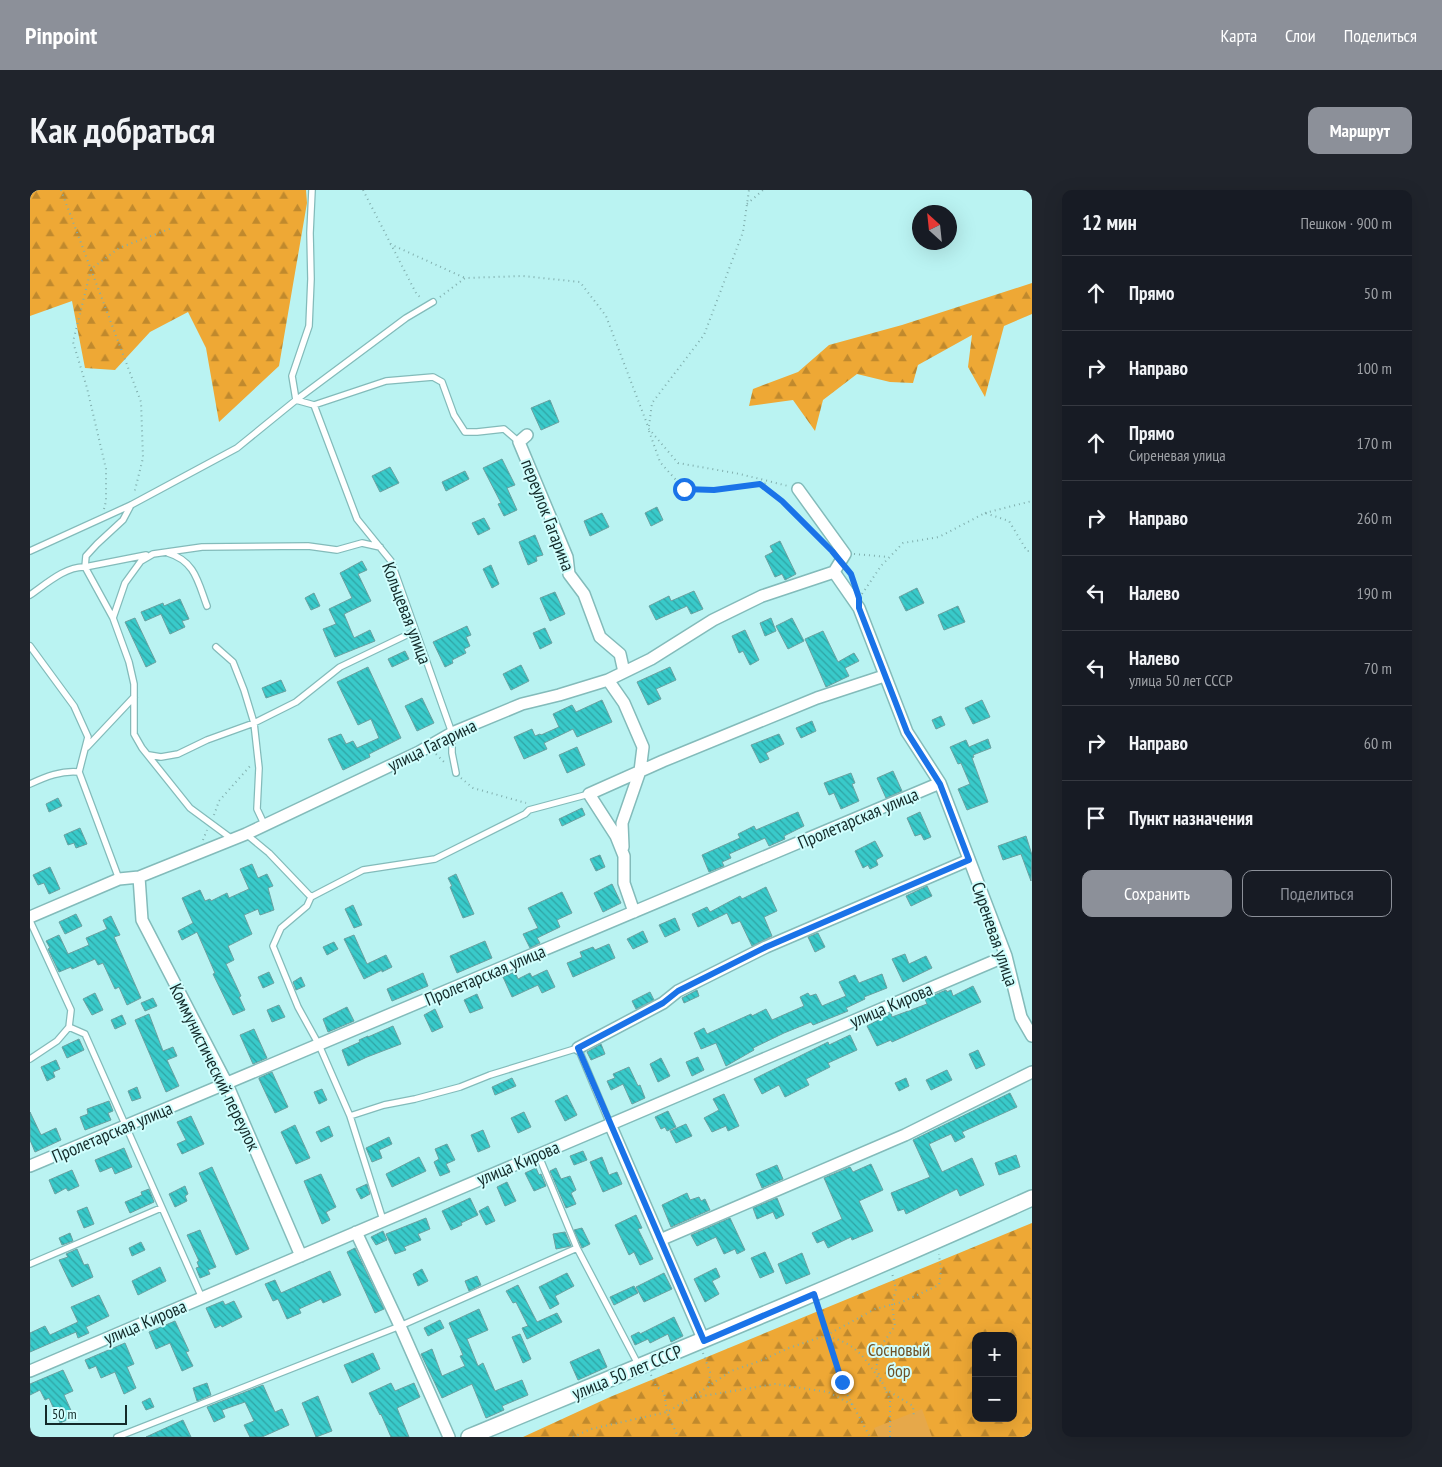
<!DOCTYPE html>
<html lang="ru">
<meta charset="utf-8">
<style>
body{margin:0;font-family:"PT Sans Narrow",sans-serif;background:#20242c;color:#f1f3f6}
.controls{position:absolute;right:15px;bottom:15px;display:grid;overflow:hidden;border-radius:10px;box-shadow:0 5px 20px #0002}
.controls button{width:45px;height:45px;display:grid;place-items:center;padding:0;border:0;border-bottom:1px solid #363941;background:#171b24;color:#f1f3f6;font:25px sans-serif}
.compass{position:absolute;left:882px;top:15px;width:45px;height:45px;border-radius:50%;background:#171b24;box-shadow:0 5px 20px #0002;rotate:333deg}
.scale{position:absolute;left:15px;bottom:12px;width:82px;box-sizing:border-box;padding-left:5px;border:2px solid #132a29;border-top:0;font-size:14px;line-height:18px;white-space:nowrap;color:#132a29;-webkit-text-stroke:4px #d0fefd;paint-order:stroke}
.stop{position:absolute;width:15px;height:15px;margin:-11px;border:4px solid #1a73e8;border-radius:50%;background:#fff}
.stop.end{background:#1a73e8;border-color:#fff;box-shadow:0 1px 5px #0008}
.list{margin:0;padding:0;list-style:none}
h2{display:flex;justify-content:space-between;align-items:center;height:65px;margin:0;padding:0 20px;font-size:21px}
h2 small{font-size:16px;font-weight:400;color:#9ea1a6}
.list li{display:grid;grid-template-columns:32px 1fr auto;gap:15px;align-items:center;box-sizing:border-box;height:75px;padding:0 20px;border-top:1px solid #363941}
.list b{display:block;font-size:19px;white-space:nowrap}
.list p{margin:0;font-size:16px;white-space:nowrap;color:#9ea1a6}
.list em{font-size:16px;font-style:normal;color:#9ea1a6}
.actions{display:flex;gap:10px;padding:15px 20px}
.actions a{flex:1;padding:11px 0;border:1px solid #8c9099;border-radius:10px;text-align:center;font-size:18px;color:#8c9099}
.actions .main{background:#8c9099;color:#fff}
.icon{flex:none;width:28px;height:28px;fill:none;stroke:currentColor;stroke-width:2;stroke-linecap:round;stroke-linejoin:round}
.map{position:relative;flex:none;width:1002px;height:1247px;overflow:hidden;border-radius:10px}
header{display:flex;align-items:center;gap:30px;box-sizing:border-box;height:70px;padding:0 25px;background:#8c9099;color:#fff}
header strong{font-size:24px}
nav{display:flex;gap:28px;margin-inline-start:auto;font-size:18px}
.intro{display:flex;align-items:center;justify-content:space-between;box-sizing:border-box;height:120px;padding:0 30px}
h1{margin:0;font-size:35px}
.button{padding:12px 22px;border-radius:10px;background:#8c9099;color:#fff;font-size:18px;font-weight:700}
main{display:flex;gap:30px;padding:0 30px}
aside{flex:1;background:#171b24;border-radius:10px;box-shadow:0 5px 20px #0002}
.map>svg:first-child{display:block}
.forest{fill:url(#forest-firs);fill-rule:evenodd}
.garden{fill:#e6a84a}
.building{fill:url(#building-back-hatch);stroke:#6aa1a1}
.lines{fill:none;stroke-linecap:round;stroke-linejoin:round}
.service-casing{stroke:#83bbba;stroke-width:8}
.minor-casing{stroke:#83bbba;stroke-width:14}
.tertiary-casing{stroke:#83bbba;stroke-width:18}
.path{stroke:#81afae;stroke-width:2;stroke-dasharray:1 4;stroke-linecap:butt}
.service{stroke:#fff;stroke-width:5.5}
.minor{stroke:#fff;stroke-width:11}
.tertiary{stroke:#fff;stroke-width:15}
.route{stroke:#1a73e8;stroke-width:6}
.labels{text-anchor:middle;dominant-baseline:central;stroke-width:4;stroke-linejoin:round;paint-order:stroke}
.street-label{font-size:18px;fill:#132a29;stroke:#d0fefd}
.park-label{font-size:18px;fill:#6e5126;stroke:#d0fefd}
</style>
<header>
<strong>Pinpoint</strong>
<nav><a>Карта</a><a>Слои</a><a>Поделиться</a></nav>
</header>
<div class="intro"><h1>Как добраться</h1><a class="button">Маршрут</a></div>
<main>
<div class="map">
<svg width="1002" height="1247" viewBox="0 0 1002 1247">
<defs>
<pattern id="forest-firs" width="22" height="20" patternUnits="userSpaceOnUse" patternTransform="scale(1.25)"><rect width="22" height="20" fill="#eea835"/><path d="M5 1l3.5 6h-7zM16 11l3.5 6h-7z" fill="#c0892d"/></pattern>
<pattern id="building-back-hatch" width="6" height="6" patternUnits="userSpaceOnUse" patternTransform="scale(1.25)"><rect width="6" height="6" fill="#39caca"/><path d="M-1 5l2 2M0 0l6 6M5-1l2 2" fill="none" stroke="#2fa4a4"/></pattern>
</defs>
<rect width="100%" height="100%" fill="#baf3f2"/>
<path class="forest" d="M0 0H276L277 13 249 176 189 232 176 158 158 122 120 142 85 180 55 178 42 111 0 126Z
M1002 93V124L974 136 955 207 938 177 942 145 888 175 883 193 860 192 827 184 793 210 785 241 763 210 719 216 723 199 768 182 799 155 872 135Z
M1002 1033V1247H493L580 1207ZM946 1146H983V1228H946Z"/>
<path class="garden" d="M892 1219 902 1247H848L844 1238Z"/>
<path class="building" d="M520 210 529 232 511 240 501 218Z
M472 269 485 295 477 298 487 320 474 326 468 314 471 313 453 278Z
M360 277 369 293 350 302 342 286Z
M435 281 439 289 416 301 412 292Z
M627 317 633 330 621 336 615 323Z
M572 323 579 337 560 346 554 331Z
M454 328 460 339 448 345 442 333Z
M505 345 513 365 506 367 507 371 498 375 489 352Z
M750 351 766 384 755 390 752 384 745 387 735 366 743 362 740 356Z
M332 371 337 380 328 384 341 411 314 424 324 448 340 440 345 451 305 467 293 439 306 434 299 419 322 408 310 383Z
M461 375 469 394 462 398 453 379Z
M887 398 894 413 876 421 869 407Z
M664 401 673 419 661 424 657 416 626 430 619 416 639 406 641 411Z
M525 402 535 424 520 431 510 408Z
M284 403 290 416 281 420 275 408Z
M150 409 159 429 152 431 155 437 140 444 131 424 115 431 111 422 133 413 134 416Z
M928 416 935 432 914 440 908 425Z
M105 428 126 472 116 477 95 432Z
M741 428 746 441 735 446 730 433Z
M762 428 774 451 758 459 746 436Z
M437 436 441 445 436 447 440 456 434 459 436 463 422 470 423 473 415 477 403 452Z
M515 438 522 453 510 459 503 443Z
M715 440 729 470 720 475 713 461 709 463 702 446Z
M793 441 808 472 824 463 829 471 815 478 819 486 796 497 775 449Z
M375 461 379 469 362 477 358 469Z
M491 475 499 491 481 500 473 484Z
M338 477 371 548 339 564 340 567 313 580 298 549 311 544 316 554 323 551 327 558 349 548 341 529 328 535 307 492Z
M640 477 646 490 626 499 631 509 618 515 607 492Z
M251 490 256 501 236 508 232 498Z
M392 508 404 533 387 541 375 516Z
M572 510 582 532 547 547 543 539 514 553 517 559 494 569 484 547 502 539 505 546 510 544 511 545 529 537 523 524 542 515 546 522Z
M952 510 960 527 943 534 935 518Z
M911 526 915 535 906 539 902 530Z
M782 531 786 541 771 548 766 538Z
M749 544 754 554 736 563 739 569 730 573 721 555Z
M958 549 961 558 943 565 944 567 942 568 958 612 937 620 928 599 940 594 931 573 928 574 920 557 936 550 939 557Z
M547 557 555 575 537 583 529 565Z
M863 581 872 601 856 608 847 588Z
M821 583 825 593 822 594 829 611 811 619 804 603 799 605 794 593Z
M28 608 32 616 19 622 16 614Z
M552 618 555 625 532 636 529 629Z
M768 622 774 636 754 646 755 649 739 656 735 648 699 664 701 668 692 672 694 676 679 682 672 665 710 648 708 644 724 636 726 640Z
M890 622 901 647 894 650 891 644 885 646 877 628Z
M50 638 57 654 46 658 44 653 38 655 34 645Z
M996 646 1002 665 1001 691 991 664 973 670 968 656Z
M845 651 853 666 846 670 848 675 840 679 838 675 833 678 825 661Z
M570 665 575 677 566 681 560 669Z
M222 674 228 688 237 684 243 696 238 698 244 720 230 725 228 719 214 725 222 744 198 756 204 770 196 774 211 806 209 807 215 820 203 825 183 784 185 783 167 742 152 750 148 741 163 733 152 708 170 700 175 711 180 709 181 711 197 703 199 708 219 699 210 679Z
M20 677 30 699 19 704 14 693 8 695 3 685Z
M426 684 444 724 433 728 420 697 422 696 418 688Z
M582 694 591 713 573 722 564 703Z
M897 696 902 706 881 716 876 706Z
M736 697 747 721 734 727 742 746 722 756 710 731 702 734 697 723 668 737 662 724 677 717 680 722 710 706 712 709Z
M532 702 542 723 527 730 530 737 507 748 510 753 500 758 493 744 508 738 498 718Z
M323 715 332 735 324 738 315 719Z
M46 724 52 736 35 744 29 732Z
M81 726 90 745 84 747 111 808 97 815 89 797 85 799 73 773 68 775 65 769 42 779 41 777 29 782 18 759 20 758 16 751 29 745 38 764 59 755 56 748 77 739 73 730Z
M645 728 650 740 635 747 629 735Z
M613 741 618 752 603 759 597 749Z
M788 743 795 757 785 762 778 747Z
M324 745 337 774 356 765 362 777 352 782V780L334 789 314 749Z
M455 751 462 768 427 783 420 766Z
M304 752 308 759 297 765 293 757Z
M579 754 585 768 543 787 537 773 552 767 550 762 563 757 565 760Z
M875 764 879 774 896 766 902 778 873 792 862 769Z
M517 780 525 797 512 803 508 795 482 807 473 787 485 782 488 789 500 783 502 787Z
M239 782 244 793 233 798 228 787Z
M393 783 398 796 362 811 357 799Z
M852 784 857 798 834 807 835 809 816 818 818 821 783 835 781 832 754 843 723 858 724 860 696 876 686 853 671 859 664 843 674 838 677 844 721 824 722 826 736 819 742 830 774 816 770 807 778 803 780 806 786 804 792 816 816 806 809 792 825 785 829 793Z
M271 787 275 796 266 800 263 792Z
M943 796 951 812 862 852 861 850 847 856 837 836 861 823 862 827 897 814 895 809 916 800 917 802 921 800 923 806Z
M667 800 669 806 654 813 652 808Z
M620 802 624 810 606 819 602 811Z
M65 803 73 820 62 825 53 809Z
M447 804 453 818 440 823 434 810Z
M123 808 127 816 115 821 111 813Z
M249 815 255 827 242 832 237 820Z
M317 817 324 831 298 842 293 829Z
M405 819 413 837 402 842 394 825Z
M119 824 133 861 143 857 147 866 137 870 149 896 136 902 105 830Z
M92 825 96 834 85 839 81 830Z
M363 836 371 854 337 867 318 876 312 860 330 852 329 850 338 846V847Z
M224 839 237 868 223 874 210 845Z
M820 845 827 860 798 873 800 877 776 889 779 895 755 907 749 895 732 904 724 889 798 852 799 855Z
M49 849 54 860 37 868 32 857Z
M571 854 575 864 561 870 557 862Z
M948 860 955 875 946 879 939 864Z
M668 867 674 880 662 886 656 872Z
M631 868 640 886 628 892 620 874Z
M26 870 30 879 23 882 25 887 17 891 11 877Z
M599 877 608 896 610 895 615 908 602 914 593 894 581 900 577 891 585 888 583 884Z
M917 880 922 890 901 900 896 890Z
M242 882 258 917 245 923 229 889V888Z
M482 888 486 896 465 905 462 897Z
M876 888 879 896 869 901 865 893Z
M107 897 111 908 102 911 98 901Z
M292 899 297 910 289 914 284 902Z
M980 903 987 917 932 942 935 947 925 952 921 944 899 954 912 982 942 968 954 995 930 1006 927 999 876 1024 874 1019 868 1021 861 1003 900 987 883 950Z
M694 904 709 936 698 941 696 936 682 942 674 928 689 920 683 909Z
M537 905 547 925 535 931 525 911Z
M79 911 83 921 78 923 81 930 55 940 50 927 58 924 57 919Z
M638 921 646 937 637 941 635 937 631 939 625 927Z
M0 922 11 945 26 938 31 950 5 962 0 950Z
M494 922 501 937 488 943 481 928Z
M161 926 174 954 152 964 147 954 156 950 147 932Z
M656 934 662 946 646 953 640 941Z
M265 935 280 968 266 974 251 942Z
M299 936 303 946 291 952 286 942Z
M453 940 460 957 448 962 441 945Z
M359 947 362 954 349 960 352 968 342 972 336 958Z
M417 954 425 970 416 974 420 982 410 986 404 972 409 969 405 959Z
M94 958 102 977 85 984 82 977 70 982 65 970Z
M553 961 557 970 544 975 540 966Z
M986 965 990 977 969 985 965 973Z
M389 967 396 981 362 997 356 984Z
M572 967 579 985 587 982 592 994 573 1002 560 972Z
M841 974 853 1000 829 1011 843 1041 822 1050 821 1047 798 1058 794 1050 787 1053 782 1043 812 1029 794 988 820 977 823 982Z
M747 975 753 989 732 998 726 984Z
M182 977 219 1059 206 1065 169 983Z
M506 978 509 985 511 984 516 996 504 1001 495 983Z
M526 978 531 989 540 986 546 1000 541 1003 546 1014 536 1018 520 981Z
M42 980 49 996 38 1001 36 998 25 1004 19 990Z
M291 984 306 1017 296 1022 300 1030 292 1034 274 991Z
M477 992 486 1011 475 1016 467 997Z
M337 994 340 1004 331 1009 326 999Z
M155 996 158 1004 155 1006 157 1011 145 1017 139 1004Z
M119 999 124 1012 100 1023 95 1012 112 1005 111 1002Z
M657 1003 660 1010 669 1007 671 1011 675 1009 680 1020 641 1037 632 1015Z
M440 1008 448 1025 431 1033 432 1035 421 1040 412 1021Z
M747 1008 754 1025 746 1029 743 1022 727 1029 723 1018Z
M458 1016 465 1031 456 1035 449 1021Z
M57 1017 64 1034 54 1038 47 1021Z
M606 1025 612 1038 608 1039 623 1069 610 1075 604 1062 599 1065 585 1035Z
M396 1028 400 1039 388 1044 391 1050 374 1057 376 1060 365 1064 356 1044Z
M700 1028 715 1060 707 1064 705 1059 694 1064 686 1047 667 1056 661 1045Z
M552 1038 560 1054 552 1058 544 1040Z
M170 1040 186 1077 178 1080 180 1084 170 1088 166 1078 169 1077 167 1072 169 1071 157 1045Z
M353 1041 357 1050 346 1055 341 1047Z
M535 1042 541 1056 526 1059 523 1044Z
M40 1043 43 1051 32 1055 29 1048Z
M111 1052 115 1060 102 1066 99 1058Z
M325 1058 354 1119 345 1123 317 1062Z
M47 1059 54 1075 58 1074 63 1087 42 1097 29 1070 38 1067 36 1064Z
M735 1062 744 1082 730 1088 721 1068Z
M772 1063 780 1084 756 1094 748 1074Z
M130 1077 136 1091 108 1105 102 1091Z
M686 1078 690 1087 682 1091 689 1104 675 1112 664 1089Z
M392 1079 398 1091 388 1096 383 1084Z
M300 1081 311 1105 293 1113 291 1109 269 1119 271 1123 257 1129 248 1109 243 1111 235 1094 245 1090 251 1103Z
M537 1083 544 1096 525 1106 529 1114 520 1119 509 1097Z
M634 1083 642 1099 614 1112 606 1097Z
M447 1086 451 1095 439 1101 435 1091Z
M488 1095 507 1132 527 1123 532 1132 497 1149 492 1138 498 1136 486 1112 483 1113 476 1101Z
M604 1096 608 1103 584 1115 580 1107Z
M69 1105 79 1126 56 1137 59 1143 48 1148 46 1142 0 1162V1143L15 1136 20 1145 48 1132 41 1117Z
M193 1111 195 1115 204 1111 212 1127 192 1137 191 1135 185 1138 176 1118Z
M449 1119 458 1140 437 1149 448 1176 453 1173 465 1201 492 1190 498 1205 472 1216 474 1220 456 1228 442 1194 412 1208 391 1164 402 1159 412 1186 435 1176 430 1166 433 1165 419 1133Z
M644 1127 653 1146 641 1152 638 1144 620 1153 618 1149 605 1155 601 1146 609 1142 610 1144Z
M410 1130 414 1138 398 1146 394 1138Z
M145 1131 159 1161 156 1162 163 1176 152 1181 140 1153 126 1159 119 1142Z
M490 1144 501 1169 493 1173 482 1147Z
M95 1153 104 1174 97 1177 106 1198 94 1204 85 1182 71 1188 66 1176 59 1179 55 1170Z
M569 1159 577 1177 548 1190 540 1172Z
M343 1163 350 1179 322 1193 314 1175Z
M33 1180 43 1201 34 1205 44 1227 30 1233 19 1208 15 1210 10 1200 0 1205V1194Z
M177 1193 181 1205 167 1211 163 1198Z
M361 1193 365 1201 384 1193 390 1207 367 1218 379 1247H361L351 1224 350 1225 339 1203Z
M233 1195 245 1222 252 1219 259 1235 232 1247H220L214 1235 224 1231 215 1212 192 1220 195 1227 184 1232 177 1217Z
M288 1206 302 1241 286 1247 272 1213Z
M120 1208 124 1217 116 1220 112 1212Z
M153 1230 161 1247H116Z"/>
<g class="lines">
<g class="service-casing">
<path id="service" d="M282 0 280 43 281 89 279 136 262 186 266 210 284 215 356 191 403 187 412 192 424 225 435 242H447L474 239 489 252
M284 215 327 329 361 371 422 543V563L426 583
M101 315 93 330 67 354 56 366 55 377 83 428 99 472 104 494V544L112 558 160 618 202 649
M0 361 101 315 207 258 266 210 376 128 403 112
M138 363C165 371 168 392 177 416
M0 405C16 394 36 376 55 377L116 365
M83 428 95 393 111 371 123 364 172 357 278 356 307 360 332 353 350 357
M0 456 44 516 58 547 49 582
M186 457 203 472 214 500 224 533 229 578 227 619 235 636
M57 557 104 507
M119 565 131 567 148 564 177 550 224 533 266 512 310 477 385 441
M0 594C15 587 32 580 49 582L89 689
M216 644 239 663 281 707
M0 731 41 820 39 837 27 851 0 869
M39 837 55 844 172 1108
M320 926 354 915 385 909 430 897 460 885 548 858 580 934
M508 964 547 1058 609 1176
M353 1030 320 926 289 855 268 817 243 756 251 738 277 716 281 707 333 680 405 669 495 624 499 620 559 604
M0 1074 131 1018
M87 1247 370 1136 547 1058"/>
</g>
<g class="minor-casing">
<path id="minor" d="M497 245 489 252 537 367 539 384 554 404 570 447 590 464 594 482
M768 299 815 364 804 382 829 418 877 542 910 593 976 766 991 827 1002 846
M578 490 594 513 613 557 610 581 592 633 593 657
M109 687 112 730 197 894 271 1066
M604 722 594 693V666L586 646 559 604 633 571 787 508 854 486
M0 727 89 689 109 687 216 644 389 562 422 543 492 514 529 505 578 490 621 469 683 430 732 406 804 382
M548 858 633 813 648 801 736 757 939 670
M580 934 674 1151
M0 976 910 593
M326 1042 370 1136 419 1247
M630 1050 875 945 1002 882
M0 1181 976 766"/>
</g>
<g class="tertiary-casing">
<path id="tertiary" d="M439 1247C627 1169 816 1092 1002 1008"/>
</g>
<path class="path" d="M31 0 111 212 113 268 104 304
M333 0 387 105 392 108
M717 14 733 0
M360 54 435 88
M410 107 435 88 493 86 550 92 576 126 619 239 648 273 710 284 758 296
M619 236 622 213 674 145 713 42 719 0
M619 241 630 272 654 299 684 300 739 293
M730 294 752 311 787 346
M74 319 76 311V279L57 198 43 152 61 79 89 58 142 38
M955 323 1002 311
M824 364 859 367
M817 379 822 388
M832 404 851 376 873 353 909 347 955 323 979 331 997 361H1002
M406 564 415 573
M431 588 443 598 496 613
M184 625 189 611 221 575
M173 650 177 640
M788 1115 811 1193 840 1247
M798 1147C825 1152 837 1170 851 1192
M673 1163 680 1182 679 1194
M621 1185 626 1196 634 1202 637 1222 648 1247
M855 1199 883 1216 884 1228
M661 1208 701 1181 730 1171 759 1158 797 1145 845 1119 872 1112 909 1095 911 1081 909 1064
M543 1247 561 1239 637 1222 661 1208 745 1194 798 1202 823 1215
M860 1247V1210L846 1178 851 1156 865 1136 862 1114 866 1099 862 1083"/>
<use href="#service" class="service"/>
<use href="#minor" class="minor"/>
<use href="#tertiary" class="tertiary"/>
</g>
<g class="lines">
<path class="route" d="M654 299 684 300 730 294 752 311 802 361 821 384 829 408V418L877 542 910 594 939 670 736 757 648 801 633 813 548 858 674 1151 784 1104 812 1192"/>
</g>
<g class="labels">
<g class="street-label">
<text transform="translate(518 325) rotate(69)">переулок Гагарина</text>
<text transform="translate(377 423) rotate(69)">Кольцевая улица</text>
<text transform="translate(402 555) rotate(-26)">улица Гагарина</text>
<text transform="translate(828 628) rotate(-23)">Пролетарская улица</text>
<text transform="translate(965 744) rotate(71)">Сиреневая улица</text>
<text transform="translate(455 785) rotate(-23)">Пролетарская улица</text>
<text transform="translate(861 815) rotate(-23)">улица Кирова</text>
<text transform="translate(185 877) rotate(64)">Коммунистический переулок</text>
<text transform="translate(82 942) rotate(-23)">Пролетарская улица</text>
<text transform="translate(488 973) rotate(-23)">улица Кирова</text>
<text transform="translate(115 1132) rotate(-23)">улица Кирова</text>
<text transform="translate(597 1182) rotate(-22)">улица 50 лет СССР</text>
</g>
<g class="park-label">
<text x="869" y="1159">Сосновый<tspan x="869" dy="21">бор</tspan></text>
</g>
</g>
</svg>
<div class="controls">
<button>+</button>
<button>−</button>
</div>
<svg class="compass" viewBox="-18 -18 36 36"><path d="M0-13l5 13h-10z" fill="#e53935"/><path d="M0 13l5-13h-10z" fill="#9ea1a6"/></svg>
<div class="scale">50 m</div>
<div class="stop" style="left:654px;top:299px"></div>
<div class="stop end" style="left:812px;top:1192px"></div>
</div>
<aside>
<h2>12 мин<small>Пешком · 900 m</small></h2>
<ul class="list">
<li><svg class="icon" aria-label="ahead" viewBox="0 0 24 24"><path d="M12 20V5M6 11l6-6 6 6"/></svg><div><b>Прямо</b></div><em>50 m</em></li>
<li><svg class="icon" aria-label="right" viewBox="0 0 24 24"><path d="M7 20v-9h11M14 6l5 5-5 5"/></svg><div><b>Направо</b></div><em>100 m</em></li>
<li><svg class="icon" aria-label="ahead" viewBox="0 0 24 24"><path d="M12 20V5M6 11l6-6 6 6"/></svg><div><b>Прямо</b><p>Сиреневая улица</p></div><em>170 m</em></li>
<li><svg class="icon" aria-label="right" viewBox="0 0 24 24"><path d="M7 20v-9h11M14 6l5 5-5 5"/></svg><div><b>Направо</b></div><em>260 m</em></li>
<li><svg class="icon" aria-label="left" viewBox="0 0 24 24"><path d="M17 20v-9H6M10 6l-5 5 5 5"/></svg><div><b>Налево</b></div><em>190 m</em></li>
<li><svg class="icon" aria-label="left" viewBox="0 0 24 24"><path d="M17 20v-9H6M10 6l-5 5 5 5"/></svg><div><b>Налево</b><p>улица 50 лет СССР</p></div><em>70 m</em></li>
<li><svg class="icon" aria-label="right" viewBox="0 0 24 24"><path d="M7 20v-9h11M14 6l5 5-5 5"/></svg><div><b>Направо</b></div><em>60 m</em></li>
<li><svg class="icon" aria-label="arrive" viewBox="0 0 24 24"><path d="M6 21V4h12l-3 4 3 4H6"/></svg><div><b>Пункт назначения</b></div></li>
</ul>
<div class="actions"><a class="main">Сохранить</a><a>Поделиться</a></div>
</aside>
</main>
